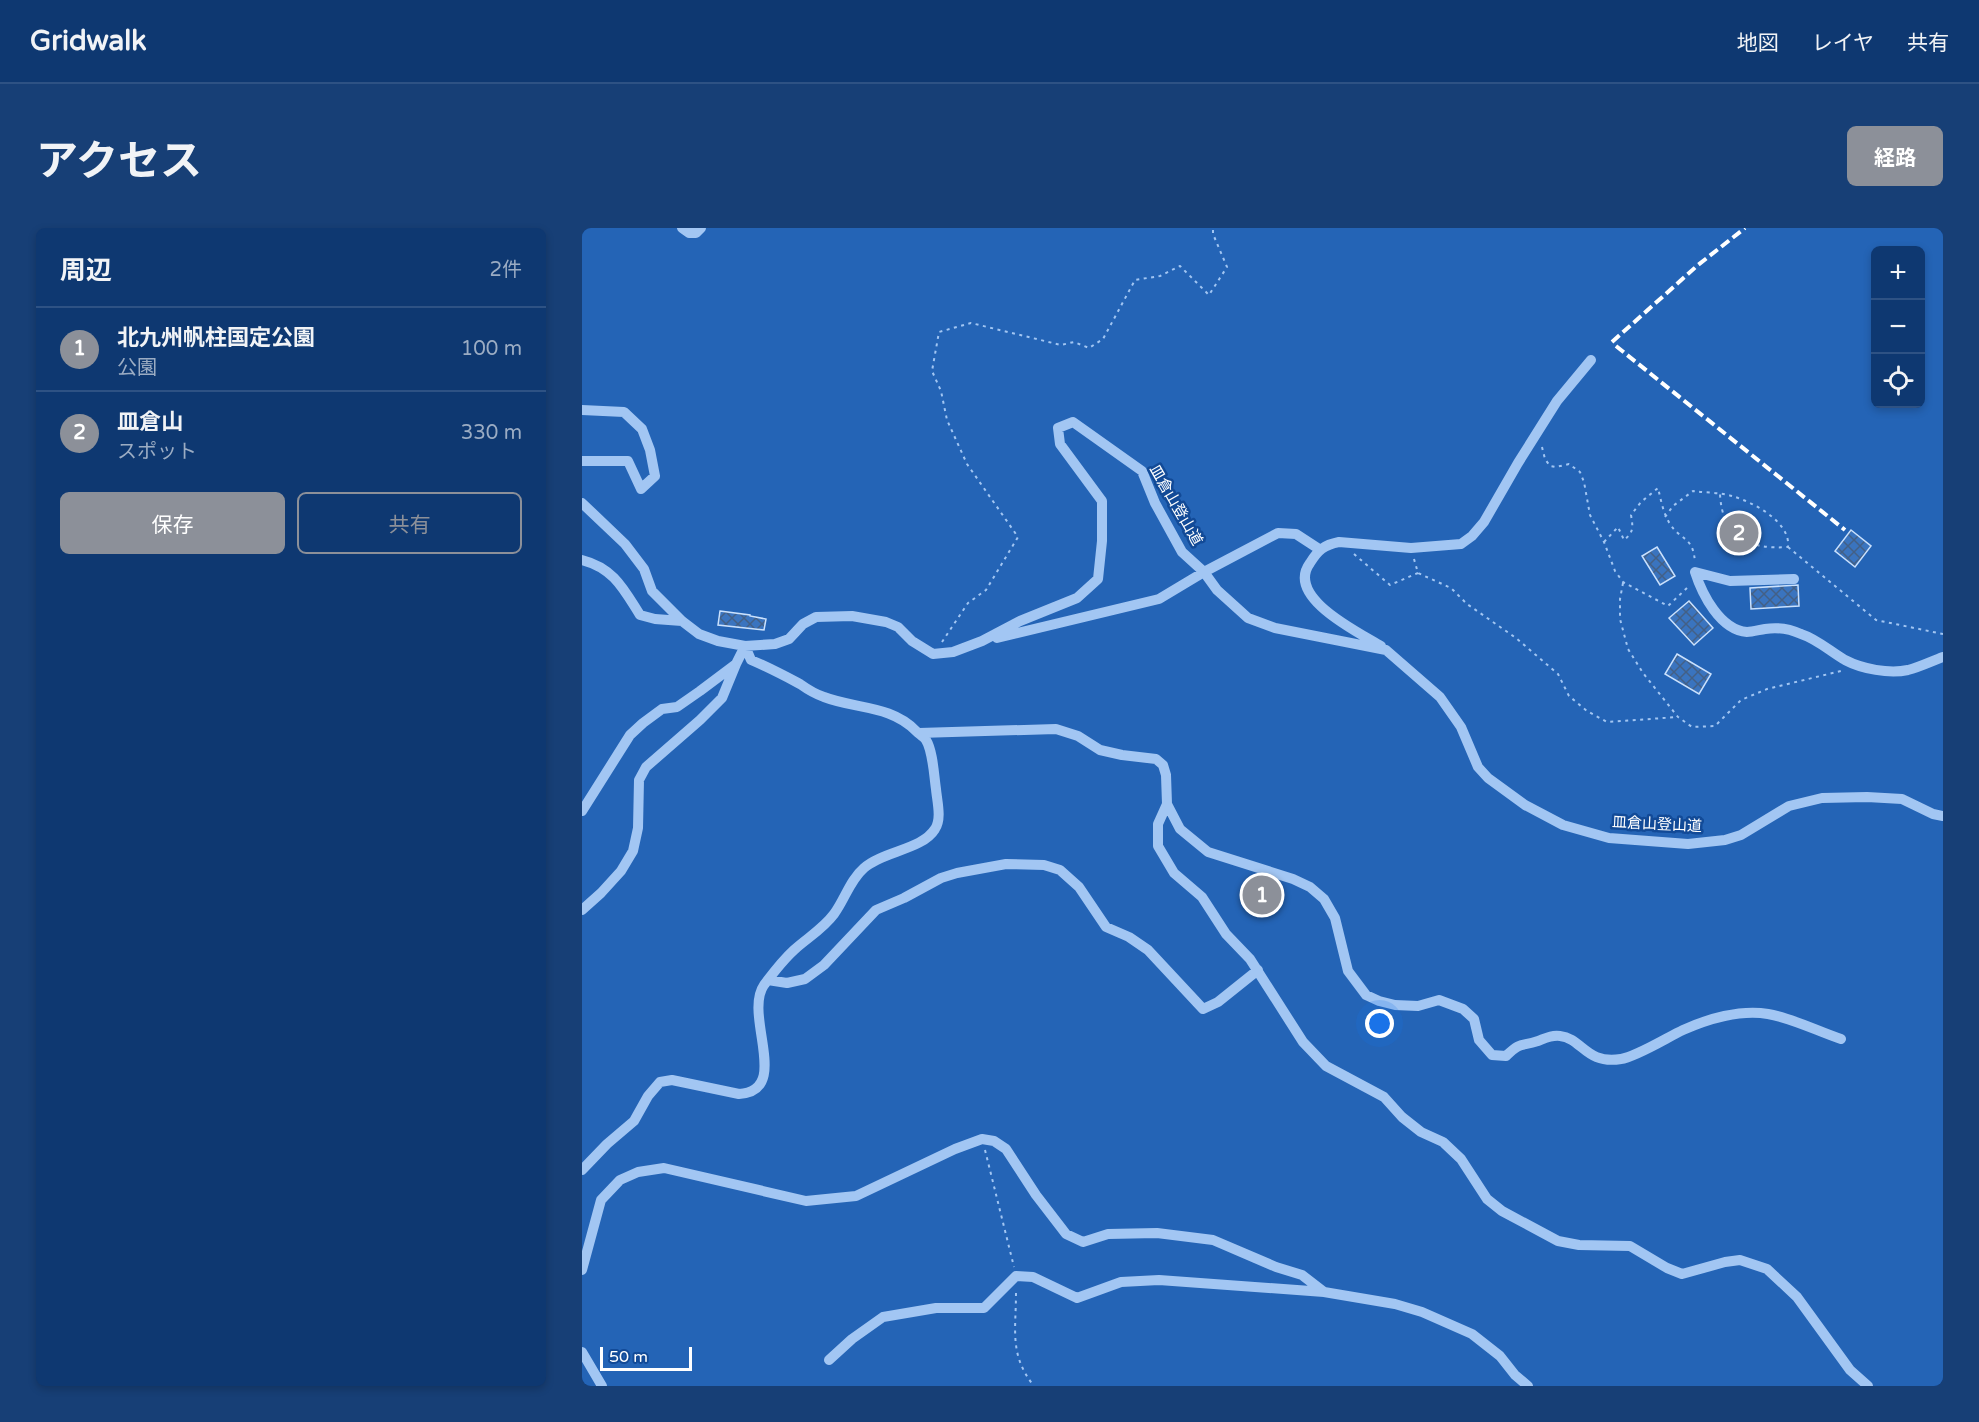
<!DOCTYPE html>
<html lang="ja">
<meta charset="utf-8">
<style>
body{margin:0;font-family:"Varela Round","Noto Sans JP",sans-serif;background:#173f76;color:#f1f3f6}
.controls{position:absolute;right:18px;top:18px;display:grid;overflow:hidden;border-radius:9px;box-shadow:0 3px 9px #0003}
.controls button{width:54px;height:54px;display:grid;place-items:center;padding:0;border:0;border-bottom:2px solid #2e5284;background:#0e3871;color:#f1f3f6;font:30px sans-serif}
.scale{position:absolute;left:18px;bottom:15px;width:92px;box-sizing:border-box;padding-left:6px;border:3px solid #fff;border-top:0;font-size:16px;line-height:21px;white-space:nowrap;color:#fff;-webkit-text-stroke:4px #124a97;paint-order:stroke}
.you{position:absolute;left:798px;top:796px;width:21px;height:21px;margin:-15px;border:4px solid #fff;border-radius:50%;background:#1a73e8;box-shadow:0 0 0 9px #1a73e833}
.badge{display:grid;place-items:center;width:39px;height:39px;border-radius:50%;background:#8c9099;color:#fff;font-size:20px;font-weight:700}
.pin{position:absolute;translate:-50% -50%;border:3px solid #fff;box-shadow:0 2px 6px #0006}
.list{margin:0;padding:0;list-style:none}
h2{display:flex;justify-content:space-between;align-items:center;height:78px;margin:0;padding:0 24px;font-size:26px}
h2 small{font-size:20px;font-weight:400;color:#9bacc3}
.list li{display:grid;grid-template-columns:39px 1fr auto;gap:18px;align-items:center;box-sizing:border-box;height:84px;padding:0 24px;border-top:2px solid #2e5284}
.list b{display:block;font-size:22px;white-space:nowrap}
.list p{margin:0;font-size:20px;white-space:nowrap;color:#9bacc3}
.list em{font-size:20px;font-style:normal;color:#9bacc3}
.actions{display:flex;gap:12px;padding:18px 24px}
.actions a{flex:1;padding:14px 0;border:2px solid #8c9099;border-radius:9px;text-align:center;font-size:21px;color:#8c9099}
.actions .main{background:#8c9099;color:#fff}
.icon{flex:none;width:33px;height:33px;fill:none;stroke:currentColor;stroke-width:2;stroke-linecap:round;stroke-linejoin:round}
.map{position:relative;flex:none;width:1361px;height:1158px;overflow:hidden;border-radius:9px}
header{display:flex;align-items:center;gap:36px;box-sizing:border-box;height:84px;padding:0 30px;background:#0e3871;border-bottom:2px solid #2e5284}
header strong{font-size:28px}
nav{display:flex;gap:33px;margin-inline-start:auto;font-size:21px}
.intro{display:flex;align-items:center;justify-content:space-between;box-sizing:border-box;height:144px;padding:0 36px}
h1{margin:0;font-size:42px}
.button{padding:15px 27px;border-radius:9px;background:#8c9099;color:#fff;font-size:21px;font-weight:700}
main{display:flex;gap:36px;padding:0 36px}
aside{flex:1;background:#0e3871;border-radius:9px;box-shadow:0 3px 9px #0003}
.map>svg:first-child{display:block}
.park{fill:#2464b6;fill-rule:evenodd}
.building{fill:url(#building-cross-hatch);stroke:#cae1fd;stroke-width:1.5}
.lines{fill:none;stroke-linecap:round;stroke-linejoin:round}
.path{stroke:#a2c6f3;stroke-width:2;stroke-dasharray:3 4.5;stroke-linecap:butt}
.minor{stroke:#a2c6f3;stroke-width:10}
.rail{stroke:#fff;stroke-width:4;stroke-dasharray:10 4.5;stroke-linecap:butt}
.labels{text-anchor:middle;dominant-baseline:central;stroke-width:5;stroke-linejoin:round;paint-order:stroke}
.street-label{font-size:15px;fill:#fff;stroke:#124a97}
</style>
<header>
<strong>Gridwalk</strong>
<nav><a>地図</a><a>レイヤ</a><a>共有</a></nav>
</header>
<div class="intro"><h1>アクセス</h1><a class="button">経路</a></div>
<main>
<aside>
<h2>周辺<small>2件</small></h2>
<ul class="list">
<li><span class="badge">1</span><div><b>北九州帆柱国定公園</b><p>公園</p></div><em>100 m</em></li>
<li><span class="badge">2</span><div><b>皿倉山</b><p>スポット</p></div><em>330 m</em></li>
</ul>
<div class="actions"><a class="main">保存</a><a>共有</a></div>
</aside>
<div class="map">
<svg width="1361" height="1158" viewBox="0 0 1361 1158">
<defs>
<pattern id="building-cross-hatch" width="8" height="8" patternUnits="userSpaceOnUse" patternTransform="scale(1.5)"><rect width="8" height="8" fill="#3a74bf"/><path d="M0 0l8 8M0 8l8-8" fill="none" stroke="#436086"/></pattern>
</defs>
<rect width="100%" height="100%" fill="#124a97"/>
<path class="park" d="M0 0H1361V1158H0ZM1294 22H1338V176H1294Z"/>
<path class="building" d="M1269 302 1289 318 1273 339 1253 323Z
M1075 319 1093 348 1078 357 1060 328Z
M1216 357 1217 378 1169 381 1168 360Z
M1107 373 1131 400 1112 417 1087 390Z
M138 383 168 387V388L184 391 182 402 136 397Z
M1095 426 1129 446 1117 466 1083 446Z"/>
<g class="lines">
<path class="path" d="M960 219 963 231 968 238 974 239 987 236 998 244 1002 254 1008 287 1022 314 1033 343 1041 354 1086 378 1106 359
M1083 289 1091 278 1111 263C1123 265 1138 264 1150 268 1171 274 1209 294 1206 319 1167 322 1140 309 1138 266
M1022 314 1036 299 1042 312C1052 304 1051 299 1049 287L1059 274 1076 260C1079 272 1081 285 1088 296 1099 313 1111 308 1113 334
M1206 319 1294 392 1361 406
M772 326 808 357 836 345
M832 331 836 345 869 360 885 376 934 410 976 446 987 468 1005 483 1025 494 1096 489
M1041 355 1038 371V391L1046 421 1061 445 1096 489 1110 499 1133 498 1159 472 1185 461 1259 443
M360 414 386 375 404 362 436 309 385 236 365 192 359 163 350 143 357 104 389 95 479 117 492 114 507 120 521 111 553 52 578 48 598 38 627 67 645 39 631 6V0
M403 922 432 1039
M434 1065C434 1102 427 1127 452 1158"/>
<path class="minor" d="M100 0 107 5H114L119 0
M0 182 42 184 60 201 68 222 73 248 59 261 46 233H0
M0 275 43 316 62 341 70 363 100 393 117 406 136 413 163 418 193 416 207 411 221 396 234 389 270 388 304 394 316 399 330 413 351 426 371 424 400 413 438 393 495 370 516 351 520 313V273L478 216 476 200 491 194 560 243 573 275 600 324 622 344 635 362 666 390 693 400 804 422 858 469 879 499 896 539 906 550 943 577 981 597 1027 610 1106 616 1143 612 1159 607 1207 578 1240 570 1285 569 1320 571 1351 586 1361 588
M0 332C32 340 42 362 58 387L73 391 100 393
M1212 351 1148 353 1113 344C1120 366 1138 402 1165 404 1170 404 1177 402 1183 401 1195 399 1208 401 1219 406 1235 411 1249 424 1263 432 1280 441 1307 446 1326 442 1338 439 1350 433 1361 429
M415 410 577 371 622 344 696 305 714 306 737 321
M799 418C776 404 703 369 728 335 736 322 742 317 757 314L829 320 879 316 890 308 902 294 936 235 975 173 1009 132
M337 505 474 501 496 508 518 522 540 527 574 531 581 537 584 547 585 576 576 596V618L592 645 620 669 644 706 668 731 721 814 744 838 802 869 820 889 839 904 861 914 879 931 905 971 920 983 976 1013 997 1017 1048 1018 1085 1040 1100 1046 1143 1034 1158 1032 1185 1041 1215 1069 1268 1142 1286 1158
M585 576 598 601 626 624 711 651 728 659 742 671 753 690 766 743 784 767 797 773 813 777 836 778 857 772 881 781 892 791 897 812 910 827 924 828C940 813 938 819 956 813 964 810 969 807 978 808 1000 810 1004 837 1039 831 1054 829 1086 809 1101 802 1125 791 1159 781 1186 786 1210 790 1235 803 1259 811
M0 583 48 507 61 495 80 481 95 479 118 463 154 436 163 418
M0 682 19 665 39 643 51 623 56 600 57 552 64 539 118 492 140 470 154 436
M186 752 205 755 223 751 242 737 294 682 322 670 359 650 375 645 424 636 462 637 478 642 497 659 524 699 547 709 566 722 621 781 636 774 676 742
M0 942 25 916 52 893 66 868 78 854 90 852 157 866C210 863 161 787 182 757 191 745 201 732 212 722 225 710 241 701 252 686 263 671 268 652 282 640 301 623 340 622 353 601 360 591 355 573 354 561 352 548 351 523 344 512 342 509 337 506 334 503 309 477 273 481 242 469 233 466 225 461 218 456 201 447 186 439 169 432L163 418
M0 1042 19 972 38 952 56 944 82 940 224 973 274 968 373 921 400 911 412 913 424 921 454 967 484 1006 501 1014 526 1006 575 1005 631 1012 694 1039 720 1047 742 1064
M0 1124 20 1158
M247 1132 270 1111 301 1089 354 1080H402L434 1048 451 1049 495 1070 539 1054 577 1052 742 1064 813 1076 840 1084 890 1106 918 1128 933 1147 946 1158"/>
<path class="rail" d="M1030 114 1116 37 1163 0
M1034 118 1263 302"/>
</g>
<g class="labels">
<g class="street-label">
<text transform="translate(594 277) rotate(60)">皿倉山登山道</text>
<text transform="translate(1075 596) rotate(3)">皿倉山登山道</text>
</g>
</g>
</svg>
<div class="controls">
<button>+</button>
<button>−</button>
<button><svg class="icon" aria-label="locate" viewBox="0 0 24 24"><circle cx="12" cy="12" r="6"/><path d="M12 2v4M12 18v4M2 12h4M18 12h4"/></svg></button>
</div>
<div class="scale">50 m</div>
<div class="you"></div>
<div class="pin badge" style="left:680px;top:667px">1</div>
<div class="pin badge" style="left:1157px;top:305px">2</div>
</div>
</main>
